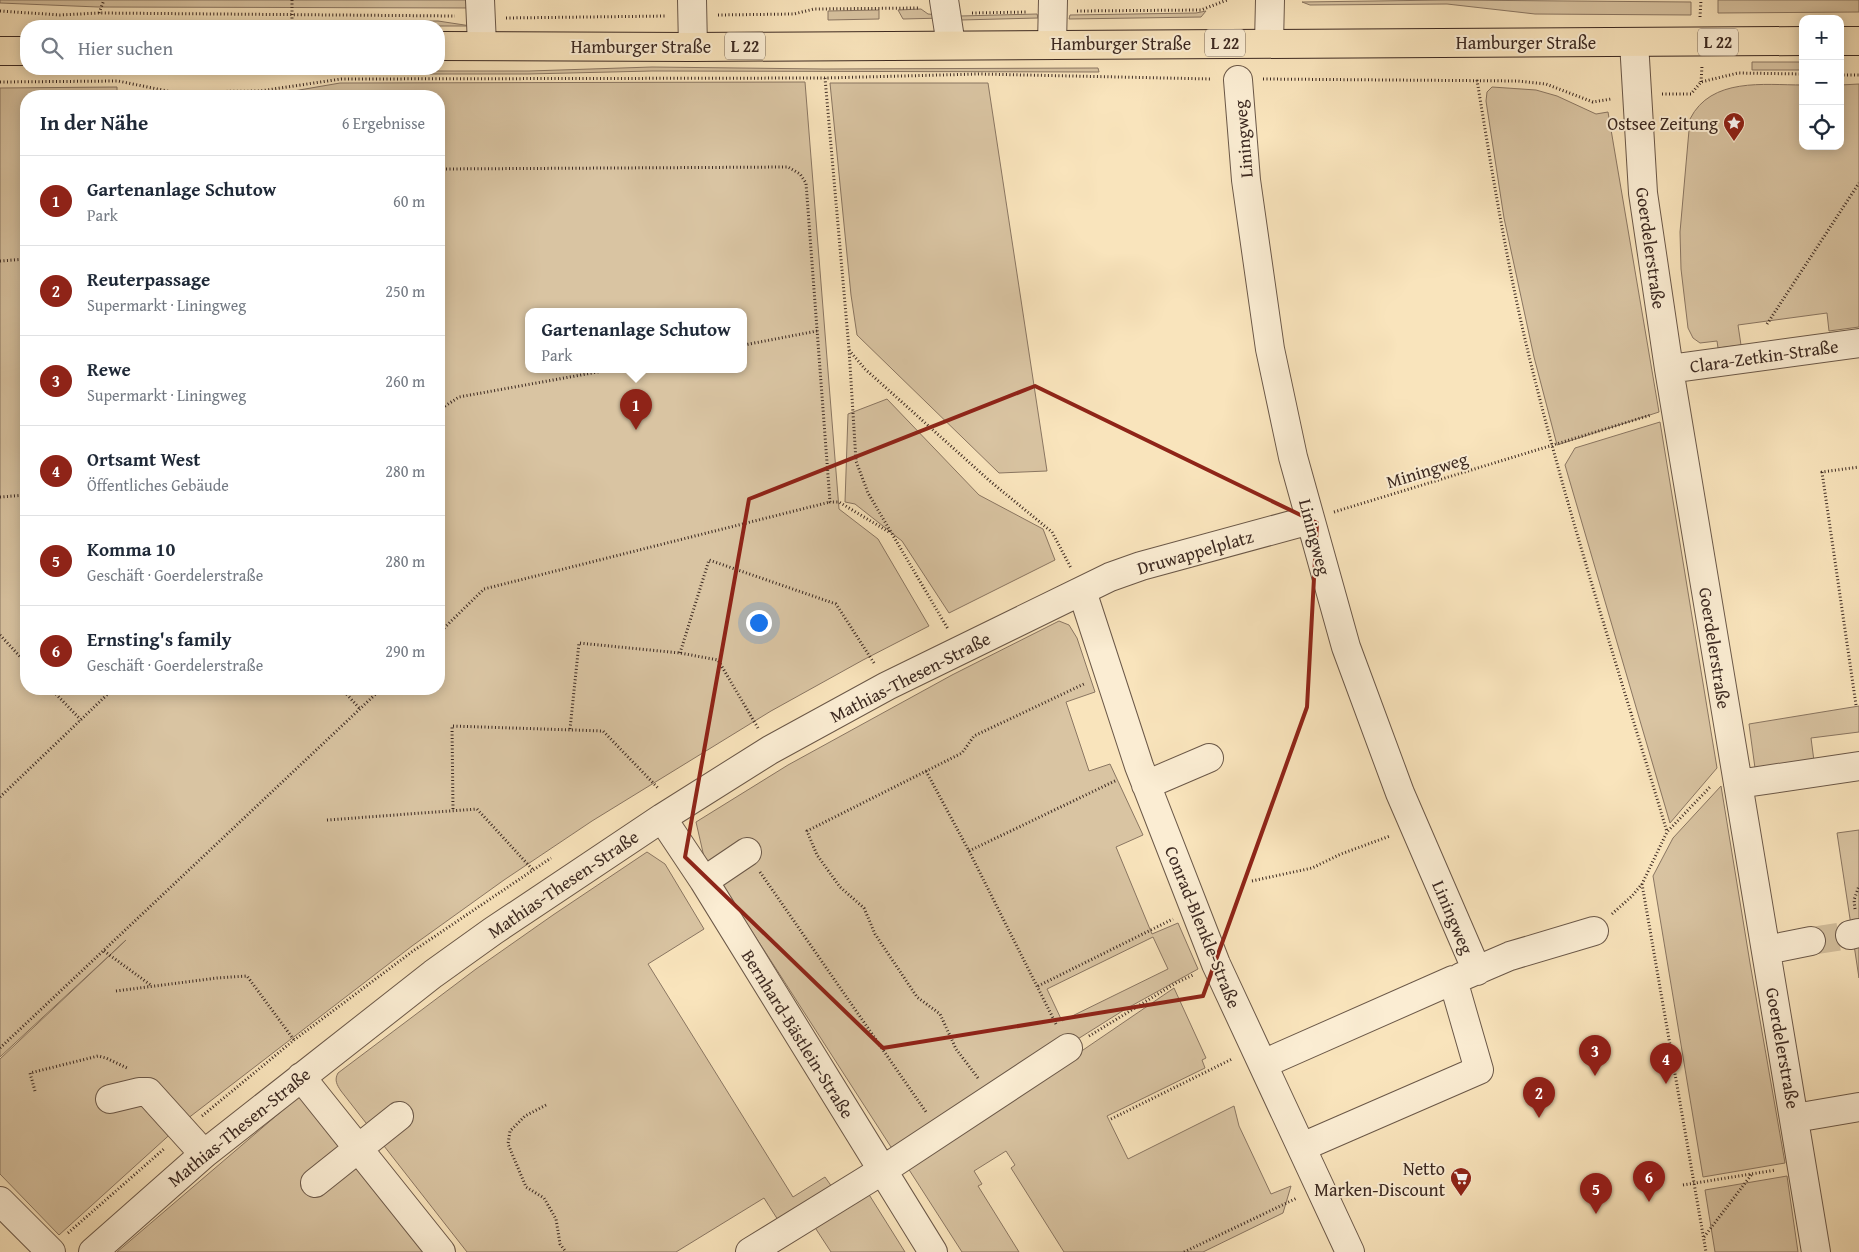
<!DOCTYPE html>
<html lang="de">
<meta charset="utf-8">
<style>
body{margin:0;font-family:"Gentium Book Plus",serif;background:#f2f2f3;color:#1f2937}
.controls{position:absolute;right:15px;top:15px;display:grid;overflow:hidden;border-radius:10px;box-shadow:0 2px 12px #0003}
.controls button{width:45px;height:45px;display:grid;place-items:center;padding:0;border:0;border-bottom:1px solid #e0e1e3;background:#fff;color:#1f2937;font:25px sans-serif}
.you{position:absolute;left:758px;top:622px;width:18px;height:18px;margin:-12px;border:4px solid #fff;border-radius:50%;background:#1a73e8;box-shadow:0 0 0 8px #1a73e833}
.badge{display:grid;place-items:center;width:32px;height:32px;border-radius:50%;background:#8f2418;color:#fff;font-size:16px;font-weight:700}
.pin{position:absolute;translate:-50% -41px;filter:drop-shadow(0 1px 2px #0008)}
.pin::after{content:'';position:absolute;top:26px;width:18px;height:15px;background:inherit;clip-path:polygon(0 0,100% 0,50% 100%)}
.popup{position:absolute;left:525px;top:308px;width:222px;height:65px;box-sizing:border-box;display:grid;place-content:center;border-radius:10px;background:#fff;filter:drop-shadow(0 1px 4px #0005);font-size:16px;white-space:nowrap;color:#747a83}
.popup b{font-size:19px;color:#1f2937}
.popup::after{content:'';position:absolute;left:50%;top:100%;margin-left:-10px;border:10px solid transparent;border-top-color:#fff}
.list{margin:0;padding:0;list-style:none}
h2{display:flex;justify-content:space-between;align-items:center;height:65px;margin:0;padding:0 20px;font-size:21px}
h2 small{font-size:16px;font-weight:400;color:#747a83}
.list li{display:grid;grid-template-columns:32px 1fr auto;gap:15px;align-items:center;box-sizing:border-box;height:90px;padding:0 20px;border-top:1px solid #e0e1e3}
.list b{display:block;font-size:19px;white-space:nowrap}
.list p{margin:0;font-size:16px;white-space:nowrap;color:#747a83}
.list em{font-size:16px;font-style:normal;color:#747a83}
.icon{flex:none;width:28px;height:28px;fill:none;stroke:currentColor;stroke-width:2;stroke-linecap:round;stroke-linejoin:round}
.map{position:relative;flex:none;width:1859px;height:1252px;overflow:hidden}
.search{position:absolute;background:#fff;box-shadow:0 2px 12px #0003;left:20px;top:20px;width:425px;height:55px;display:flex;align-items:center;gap:12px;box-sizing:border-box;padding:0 18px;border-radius:20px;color:#747a83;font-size:19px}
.panel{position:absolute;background:#fff;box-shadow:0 2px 12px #0003;left:20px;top:90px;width:425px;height:605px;border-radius:20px}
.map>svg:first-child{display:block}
.green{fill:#d9c4a2;stroke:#8a7662;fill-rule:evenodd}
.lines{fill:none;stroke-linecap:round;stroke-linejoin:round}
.minor-tunnel{stroke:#d3bf9d;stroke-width:28;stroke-dasharray:28 14;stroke-linecap:butt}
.minor-casing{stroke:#6b5848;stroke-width:30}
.major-casing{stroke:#3c2921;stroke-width:30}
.path{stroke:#3c2921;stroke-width:3;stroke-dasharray:1 2.5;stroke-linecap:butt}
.minor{stroke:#fbedd3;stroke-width:28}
.major{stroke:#f9e4bc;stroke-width:28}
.marked{fill:none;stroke:#8f2418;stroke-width:4;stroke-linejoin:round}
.labels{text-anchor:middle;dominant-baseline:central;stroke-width:4;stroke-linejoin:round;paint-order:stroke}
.shield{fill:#fbedd3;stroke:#756456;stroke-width:1}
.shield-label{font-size:16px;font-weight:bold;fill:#3c2921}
.street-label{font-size:18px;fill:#3c2921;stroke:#fbedd3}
.poi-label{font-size:18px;fill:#3c2921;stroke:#fbedd3;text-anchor:end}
</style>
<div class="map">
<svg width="1859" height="1252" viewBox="0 0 1859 1252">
<rect width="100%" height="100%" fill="#f9e4bc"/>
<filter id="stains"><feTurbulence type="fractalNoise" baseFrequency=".004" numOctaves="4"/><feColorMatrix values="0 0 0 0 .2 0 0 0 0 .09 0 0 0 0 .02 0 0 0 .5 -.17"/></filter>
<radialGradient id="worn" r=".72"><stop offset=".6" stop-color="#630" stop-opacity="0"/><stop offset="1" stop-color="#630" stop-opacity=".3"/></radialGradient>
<path class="green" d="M0 0H480V8L98 7 0 3Z
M1446 0 1691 2V15L1535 14 1447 4 1310 5 1302 2Z
M1718 0H1859V12L1718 13Z
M921 9 928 14 942 15 944 18 903 19 898 10Z
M879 10V19L828 20V11Z
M1206 11 1201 17 1069 19 1070 15 1196 13Z
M1037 14 1038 18 961 20 960 16Z
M282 21 279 26H69L68 23Z
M438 21 471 26H310V22Z
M1752 62H1803V70H1752Z
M652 67 824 69 1098 68 1099 72 652 71 528 74H322L342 71H529Z
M805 82 839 509 878 539 929 626 863 660 771 711 592 821 504 880 412 946 187 1119 59 1235 0 1174V1059L126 940 0 1057V88L117 87V96H26V689H439V96H275L276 94 340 83ZM528 311H744V369H528Z
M830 83H988L1047 471 999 473 857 335 851 295Z
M1859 84V327L1829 331 1827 313 1738 325 1741 345 1718 348 1717 341 1700 343 1693 338 1688 328 1681 269 1680 232 1690 119C1711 77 1764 85 1803 85V146H1840V85Z
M1492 87 1536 90 1557 96 1596 114 1608 112 1659 412 1557 445 1534 357 1504 218 1486 101 1487 92Z
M887 399 979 495 1043 529 1055 560 949 613 902 541 855 504 845 502 848 414Z
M1660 422 1717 768 1670 823 1565 465 1575 448Z
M1059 621 1069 625 1077 638 1095 692 1066 702 1089 771 1110 764 1143 835 1116 847 1152 934 1178 923 1198 969 1124 1010 904 1148 891 1147 704 857 696 822 788 765 952 675ZM1153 937 1168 969 1062 1021 1047 989Z
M1859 706V732L1811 738 1814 761 1755 768 1749 724Z
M1721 786 1750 963 1785 1163 1703 1177 1653 876 1673 838Z
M1859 830V978L1837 833Z
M647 852 665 864 704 929 648 964 793 1197 825 1177 832 1187 778 1220 764 1198 676 1252H467L341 1091C337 1085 334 1080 338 1073L476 969 553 915Z
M1174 988 1206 1058 1202 1060 1205 1068 1107 1116 1128 1159 1234 1106 1239 1126 1271 1194 1291 1186 1283 1213 1203 1252H1064L1011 1168 1015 1165 1006 1151 974 1171 982 1184 978 1186 1019 1252H962L906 1165 1017 1095Z
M310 1088 441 1252H117L290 1104Z
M1787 1176 1798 1252H1715L1705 1190Z
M868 1193 905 1252H831L814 1226Z"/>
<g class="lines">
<path class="minor-tunnel" d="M1811 941 1850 935"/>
<g class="minor-casing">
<path id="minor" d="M480 0 482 45
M692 0 693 47
M944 0 951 45
M1634 42 1643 193 1669 369 1816 1252
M1269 43 1270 0
M1052 44 1053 0
M1238 80 1246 180 1270 349 1293 457 1346 647 1400 793 1477 971
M1669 369 1859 343
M1082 591 1139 766 1216 964 1350 1252
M1738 784 1859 766
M1146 785 1209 758
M662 818 704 881 933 1252
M704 881 747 852
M1850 935 1859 933
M1766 950 1811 941
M1461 977 1510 956 1594 931
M1263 1064 1453 980 1479 1070 1302 1147
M301 1077 441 1252
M110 1099 139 1092H148L204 1154
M1795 1118 1859 1107
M315 1183 399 1116
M0 1201 51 1252
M93 1252 204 1154 433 974 493 931 662 818 770 750 887 686 1110 577 1141 566 1310 520
M750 1252 883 1170 1068 1048"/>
</g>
<g class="major-casing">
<path id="major" d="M1840 41H1859
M439 46 693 47 1803 41
M0 51H26"/>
</g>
<path class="path" d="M292 0V26
M0 11 60 15 99 13 455 16
M1077 11 1201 10 1227 0
M99 13 104 0
M972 13 1028 12
M718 15 794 14 814 9 919 8
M1700 17 1701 0
M506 18 667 16
M1840 75H1859
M825 78 849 349 856 461 868 493 948 629
M1263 79 1518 81 1546 84 1593 102 1611 99
M1477 80C1492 172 1507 265 1529 356 1568 516 1620 674 1667 832
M0 82 118 81 172 92 260 91 341 79 825 78 979 74 1212 79
M1701 82 1702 66
M276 94 278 96
M1662 94H1691L1701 82 1738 73 1803 74
M439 169 788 167 800 174 806 183 830 502H839L889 532
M0 261 26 259
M1767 324 1859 183
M744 345 817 331
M849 350 865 369 991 482 1052 532 1071 568
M439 410 459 397 614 369
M0 497 26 495
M1334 512 1651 415
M439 633 484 589 830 502
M0 635 26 663
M680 653 709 560 836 604 874 663
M51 689 81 720
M342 689 360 709
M1856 705 1822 472 1859 467
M570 729 579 643 680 653 718 660 758 728
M926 771 969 851 1057 1026
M0 797 113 689
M453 809 452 726 603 731 659 789
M327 820 477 809 533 870
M969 851 1117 780
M760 872 926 1112
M1252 881 1312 868 1341 854 1390 836
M1642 884 1706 1252
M1855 909 1854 900 1859 886
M1612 914 1632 896 1642 884 1667 832 1711 786
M104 951 152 986
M1038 986 1173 919
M116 991 217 978 247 976 294 1040
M1089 1036 1176 983 1193 975
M0 1048 381 689
M978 1078 956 1049 940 1014 917 997 875 934 864 908 840 887 817 855 807 831 962 753 974 736 1086 683
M35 1091 30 1073 98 1056 106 1058 127 1068
M546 1105 525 1116 510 1131 508 1144 526 1187 544 1198 556 1219 560 1244 566 1252
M202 1116 294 1040 413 951 551 858
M1111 1119 1232 1059
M1683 1185 1776 1170
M68 1233 165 1148
M1704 1237 1752 1174
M1184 1252 1297 1198"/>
<use href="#minor" class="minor"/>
<use href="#major" class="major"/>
</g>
<path class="marked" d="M1035 386 1317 523 1307 707 1203 996 883 1048 685 857 749 499Z"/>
<defs>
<g id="sight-pin" transform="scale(1.125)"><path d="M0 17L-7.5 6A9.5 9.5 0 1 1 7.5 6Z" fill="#8f2418" stroke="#fbedd3"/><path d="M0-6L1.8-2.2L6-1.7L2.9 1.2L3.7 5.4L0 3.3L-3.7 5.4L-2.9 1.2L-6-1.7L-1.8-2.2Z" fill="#fff"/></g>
<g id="supermarket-pin" transform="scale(1.125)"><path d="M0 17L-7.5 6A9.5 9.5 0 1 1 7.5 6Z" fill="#8f2418" stroke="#fbedd3"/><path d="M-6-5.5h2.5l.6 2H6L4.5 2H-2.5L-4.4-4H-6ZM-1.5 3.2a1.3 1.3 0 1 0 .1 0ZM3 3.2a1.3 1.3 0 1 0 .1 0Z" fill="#fff"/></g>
</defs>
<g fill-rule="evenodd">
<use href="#sight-pin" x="1734" y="123"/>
<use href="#supermarket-pin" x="1461" y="1178"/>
</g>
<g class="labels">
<g class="shield">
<rect x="1698" y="28.5" width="40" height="27" rx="4"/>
<rect x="1205" y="29.5" width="40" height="27" rx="4"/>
<rect x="725" y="32.5" width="40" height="27" rx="4"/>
</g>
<g class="shield-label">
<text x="1718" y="42">L 22</text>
<text x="1225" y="43">L 22</text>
<text x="745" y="46">L 22</text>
</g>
<g class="street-label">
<text x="1526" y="42">Hamburger Straße</text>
<text x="1121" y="43">Hamburger Straße</text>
<text x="641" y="46">Hamburger Straße</text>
<text transform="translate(1243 139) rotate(-95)">Liningweg</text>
<text transform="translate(1651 248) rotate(82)">Goerdelerstraße</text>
<text transform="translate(1764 356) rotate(-8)">Clara-Zetkin-Straße</text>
<text transform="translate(1427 470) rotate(-17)">Miningweg</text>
<text transform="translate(1315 537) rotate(75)">Liningweg</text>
<text transform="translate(1195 552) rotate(-16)">Druwappelplatz</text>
<text transform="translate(1715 648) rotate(81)">Goerdelerstraße</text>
<text transform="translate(910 677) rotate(-27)">Mathias-Thesen-Straße</text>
<text transform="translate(563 884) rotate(-34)">Mathias-Thesen-Straße</text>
<text transform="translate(1453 917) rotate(67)">Liningweg</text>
<text transform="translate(1203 927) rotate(68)">Conrad-Blenkle-Straße</text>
<text transform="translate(798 1034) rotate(58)">Bernhard-Bästlein-Straße</text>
<text transform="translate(1783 1048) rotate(80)">Goerdelerstraße</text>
<text transform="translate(239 1127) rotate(-39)">Mathias-Thesen-Straße</text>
</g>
<g class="poi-label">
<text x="1718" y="123">Ostsee Zeitung</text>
<text x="1445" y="1168">Netto<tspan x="1445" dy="21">Marken-Discount</tspan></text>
</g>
</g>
<rect width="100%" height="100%" filter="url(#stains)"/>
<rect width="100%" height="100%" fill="url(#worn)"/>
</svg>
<div class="controls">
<button>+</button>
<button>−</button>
<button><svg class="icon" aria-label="locate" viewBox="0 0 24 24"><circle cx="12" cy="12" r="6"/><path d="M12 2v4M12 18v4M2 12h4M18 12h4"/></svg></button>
</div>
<div class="you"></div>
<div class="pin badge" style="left:636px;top:430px">1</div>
<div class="popup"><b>Gartenanlage Schutow</b>Park</div>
<div class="pin badge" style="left:1539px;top:1118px">2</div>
<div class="pin badge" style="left:1595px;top:1076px">3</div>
<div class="pin badge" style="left:1666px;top:1084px">4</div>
<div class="pin badge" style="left:1596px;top:1214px">5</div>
<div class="pin badge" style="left:1649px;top:1202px">6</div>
<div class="search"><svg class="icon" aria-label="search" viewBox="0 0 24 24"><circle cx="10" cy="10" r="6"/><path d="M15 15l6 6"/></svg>Hier suchen</div>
<section class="panel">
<h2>In der Nähe<small>6 Ergebnisse</small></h2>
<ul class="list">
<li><span class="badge">1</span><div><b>Gartenanlage Schutow</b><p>Park</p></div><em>60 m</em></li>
<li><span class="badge">2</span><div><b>Reuterpassage</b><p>Supermarkt · Liningweg</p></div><em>250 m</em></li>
<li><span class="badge">3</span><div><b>Rewe</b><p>Supermarkt · Liningweg</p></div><em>260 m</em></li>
<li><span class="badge">4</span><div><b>Ortsamt West</b><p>Öffentliches Gebäude</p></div><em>280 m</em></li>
<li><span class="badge">5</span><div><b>Komma 10</b><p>Geschäft · Goerdelerstraße</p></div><em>280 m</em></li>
<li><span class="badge">6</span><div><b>Ernsting's family</b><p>Geschäft · Goerdelerstraße</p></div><em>290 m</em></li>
</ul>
</section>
</div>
